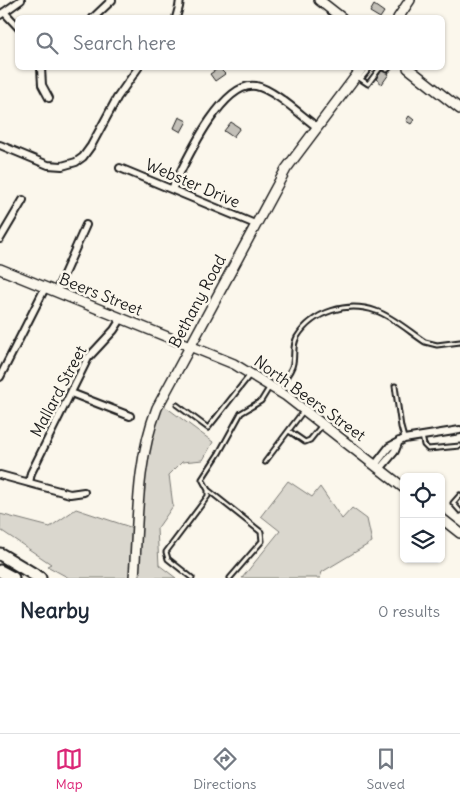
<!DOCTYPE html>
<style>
body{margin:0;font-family:Delius,sans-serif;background:#f2f2f3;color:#1f2937}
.controls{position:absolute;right:15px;bottom:15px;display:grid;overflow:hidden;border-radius:8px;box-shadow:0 1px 4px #0004}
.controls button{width:45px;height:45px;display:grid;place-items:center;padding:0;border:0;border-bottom:1px solid #e0e1e3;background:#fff;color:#1f2937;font:25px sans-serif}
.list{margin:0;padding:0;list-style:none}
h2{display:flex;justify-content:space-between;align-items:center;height:65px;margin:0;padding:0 20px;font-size:21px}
h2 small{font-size:16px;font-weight:400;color:#747a83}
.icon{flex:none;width:28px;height:28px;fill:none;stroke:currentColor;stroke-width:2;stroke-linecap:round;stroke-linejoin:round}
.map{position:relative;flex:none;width:460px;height:578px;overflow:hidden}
.search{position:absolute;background:#fff;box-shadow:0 1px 4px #0004;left:15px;right:15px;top:15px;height:55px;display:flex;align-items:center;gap:12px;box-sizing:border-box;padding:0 18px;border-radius:8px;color:#747a83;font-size:19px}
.sheet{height:155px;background:#fff}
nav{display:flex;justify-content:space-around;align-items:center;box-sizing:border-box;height:70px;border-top:1px solid #e0e1e3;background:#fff;font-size:14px;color:#747a83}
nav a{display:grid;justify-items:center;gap:2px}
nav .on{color:#db2777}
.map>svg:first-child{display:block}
.green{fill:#dad7ce;stroke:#7b7a75}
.building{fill:#c3c0b8;stroke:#1c1c1c}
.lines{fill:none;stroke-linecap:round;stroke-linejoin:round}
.lane-casing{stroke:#1c1c1c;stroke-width:7}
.street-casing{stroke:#1c1c1c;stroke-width:10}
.secondary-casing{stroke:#1c1c1c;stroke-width:12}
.highway-casing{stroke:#1c1c1c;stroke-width:15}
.lane{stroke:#fbf7ec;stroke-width:3}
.street{stroke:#fbf7ec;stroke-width:6}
.secondary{stroke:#fbf7ec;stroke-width:9}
.highway{stroke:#fbf7ec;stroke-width:11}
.labels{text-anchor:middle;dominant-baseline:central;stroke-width:5;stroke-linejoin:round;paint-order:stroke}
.street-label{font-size:16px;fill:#1c1c1c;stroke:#fbf7ec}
</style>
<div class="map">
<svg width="460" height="578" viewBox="0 0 460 578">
<rect width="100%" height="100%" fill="#fbf7ec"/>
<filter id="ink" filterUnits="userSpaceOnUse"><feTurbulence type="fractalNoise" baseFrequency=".02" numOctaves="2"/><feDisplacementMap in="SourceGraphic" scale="10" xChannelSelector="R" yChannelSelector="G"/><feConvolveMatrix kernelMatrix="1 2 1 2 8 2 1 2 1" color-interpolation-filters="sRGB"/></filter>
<g filter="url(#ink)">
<path class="green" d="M159 402 213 442 203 460 182 462 169 475 173 506 157 529 159 565 176 578H69L47 566 51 564 2 531 0 529V514L50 527 76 509 136 529 142 451Z
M288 481 312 497 320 487 342 519 352 508 367 519 372 542 322 572 320 578H242L280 531 261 516Z"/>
<path class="building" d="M374 5 384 12 380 18 370 12Z
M219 68 225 74 215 81 210 74Z
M383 69 389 74 382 84 376 79Z
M409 116 414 120 411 124 406 121Z
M179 117 187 121 181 132 174 128Z
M231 122 240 128 233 137 224 131Z"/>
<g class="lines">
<g class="lane-casing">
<path id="lane" d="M383 68 387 70 389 68
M356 76 368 84 380 68
M361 79 370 68
M395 386 401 427 404 438
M277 389C282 382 292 372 293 363 295 353 292 346 297 337 313 311 348 301 376 311 392 316 411 333 425 342L437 345 460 342
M177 405 208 428 249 376
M289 431 305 442 310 440 322 425
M422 436 424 445 428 449 460 446
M265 462 304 410
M460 495 453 503 460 511
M192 578 168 559 166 552 208 496V490
M230 578 262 541 261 532 208 490 202 479 219 453 241 413 261 401 269 388"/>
</g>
<g class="street-casing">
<path id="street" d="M4 12 18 27
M0 15 21 0
M93 18 112 0
M176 18 179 7 180 0
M41 68 42 85 49 98
M0 145 48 165 62 166 76 162 83 157 91 146 117 98 138 68
M120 168 255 224
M172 189C185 163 222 80 256 86 273 89 302 116 317 127
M0 239 23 200
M56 292 86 225
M0 377 45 288
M71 393 130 416
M375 465 389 447 404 439 460 430
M380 469 395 451 399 441
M0 475 70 494 84 492
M29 483 31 473 88 358 114 330 121 319"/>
</g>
<g class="secondary-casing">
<path id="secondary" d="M319 0 342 18
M398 18 410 0
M408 68 460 109
M0 269 234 364 286 396 404 488
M441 518 460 533
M134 578C138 521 136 462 157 408L286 169 362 68"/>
</g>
<g class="highway-casing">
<path id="highway" d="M0 554 40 578
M0 571 13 578"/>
</g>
<use href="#lane" class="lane"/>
<use href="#street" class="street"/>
<use href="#secondary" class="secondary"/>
<use href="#highway" class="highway"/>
</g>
</g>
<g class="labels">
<g class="street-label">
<text transform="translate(193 183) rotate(23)">Webster Drive</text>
<text transform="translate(101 294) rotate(22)">Beers Street</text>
<text transform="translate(197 301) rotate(-62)">Bethany Road</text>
<text transform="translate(58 391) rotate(-62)">Mallard Street</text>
<text transform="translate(310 398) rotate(36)">North Beers Street</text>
</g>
</g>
</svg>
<div class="controls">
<button><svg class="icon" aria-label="locate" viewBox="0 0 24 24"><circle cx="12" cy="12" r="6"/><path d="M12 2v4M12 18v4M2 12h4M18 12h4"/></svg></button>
<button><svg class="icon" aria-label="layers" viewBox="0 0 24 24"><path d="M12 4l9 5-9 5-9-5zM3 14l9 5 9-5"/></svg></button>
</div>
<div class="search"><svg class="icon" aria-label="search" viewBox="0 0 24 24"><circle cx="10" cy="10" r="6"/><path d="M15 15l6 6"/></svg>Search here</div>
</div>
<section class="sheet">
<h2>Nearby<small>0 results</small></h2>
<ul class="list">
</ul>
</section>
<nav>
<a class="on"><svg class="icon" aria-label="map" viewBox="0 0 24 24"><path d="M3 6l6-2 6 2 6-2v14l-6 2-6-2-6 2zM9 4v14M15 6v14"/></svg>Map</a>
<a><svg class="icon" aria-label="directions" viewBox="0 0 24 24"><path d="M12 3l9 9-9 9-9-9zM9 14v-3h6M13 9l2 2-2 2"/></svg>Directions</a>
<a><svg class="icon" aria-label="saved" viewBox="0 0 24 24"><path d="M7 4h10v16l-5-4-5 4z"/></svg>Saved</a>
</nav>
